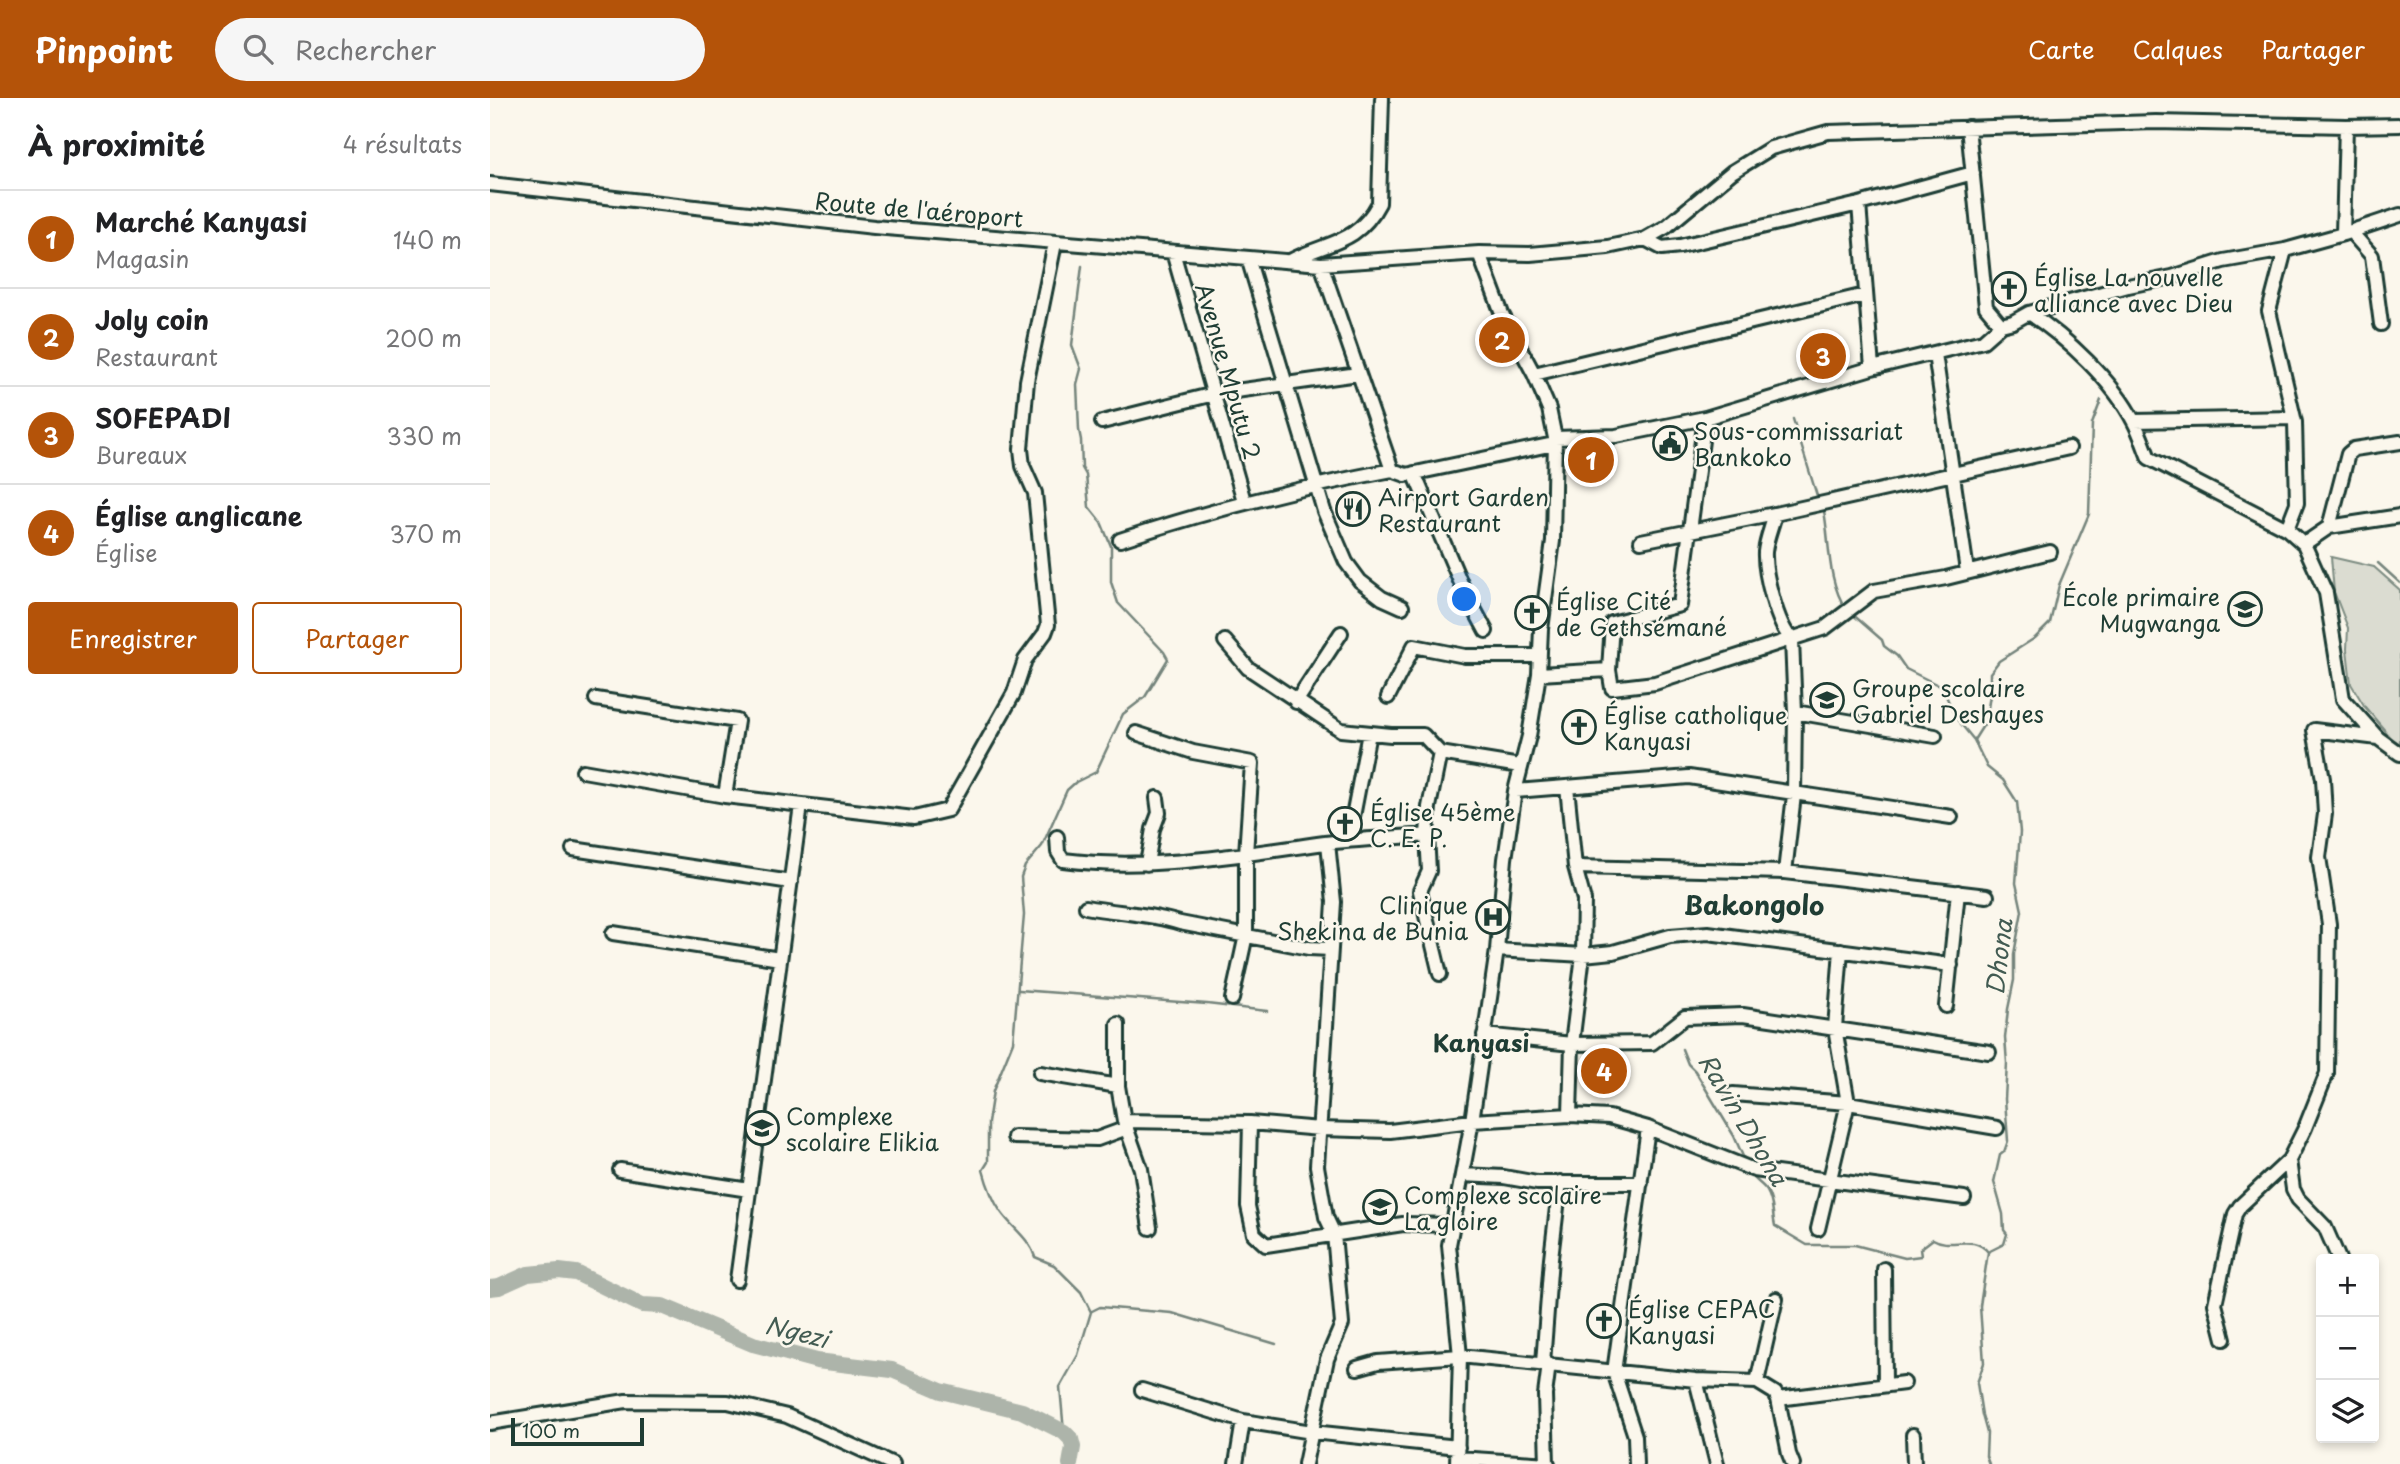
<!DOCTYPE html>
<html lang="fr">
<meta charset="utf-8">
<style>
body{margin:0;font-family:"Playpen Sans",sans-serif;background:#f6f6f6;color:#202124}
.controls{position:absolute;right:21px;bottom:21px;display:grid;overflow:hidden;border-radius:7px;box-shadow:0 4px 10px #0003}
.controls button{width:63px;height:63px;display:grid;place-items:center;padding:0;border:0;border-bottom:2px solid #e0e0e0;background:#fff;color:#202124;font:35px sans-serif}
.scale{position:absolute;left:21px;bottom:18px;width:133px;box-sizing:border-box;padding-left:7px;border:4px solid #1f3d34;border-top:0;font-size:19px;line-height:24px;white-space:nowrap;color:#1f3d34;-webkit-text-stroke:5px #fbf7ec;paint-order:stroke}
.you{position:absolute;left:975px;top:502px;width:24px;height:24px;margin:-18px;border:5px solid #fff;border-radius:50%;background:#1a73e8;box-shadow:0 0 0 10px #1a73e833}
.badge{display:grid;place-items:center;width:46px;height:46px;border-radius:50%;background:#b45309;color:#fff;font-size:23px;font-weight:700}
.pin{position:absolute;translate:-50% -50%;border:4px solid #fff;box-shadow:0 2px 7px #0006}
.list{margin:0;padding:0;list-style:none}
h2{display:flex;justify-content:space-between;align-items:center;height:91px;margin:0;padding:0 28px;font-size:30px}
h2 small{font-size:23px;font-weight:400;color:#757577}
.list li{display:grid;grid-template-columns:46px 1fr auto;gap:21px;align-items:center;box-sizing:border-box;height:98px;padding:0 28px;border-top:2px solid #e0e0e0}
.list b{display:block;font-size:26px;white-space:nowrap}
.list p{margin:0;font-size:23px;white-space:nowrap;color:#757577}
.list em{font-size:23px;font-style:normal;color:#757577}
.actions{display:flex;gap:14px;padding:21px 28px}
.actions a{flex:1;padding:16px 0;border:2px solid #b45309;border-radius:7px;text-align:center;font-size:24px;color:#b45309}
.actions .main{background:#b45309;color:#fff}
.icon{flex:none;width:38px;height:38px;fill:none;stroke:currentColor;stroke-width:2;stroke-linecap:round;stroke-linejoin:round}
.map{position:relative;flex:none;width:1910px;height:1366px;overflow:hidden}
header{display:flex;align-items:center;gap:42px;box-sizing:border-box;height:98px;padding:0 35px;background:#b45309;color:#fff}
header strong{font-size:33px}
nav{display:flex;gap:38px;margin-inline-start:auto;font-size:24px}
.search{width:490px;height:63px;background:#f6f6f6;display:flex;align-items:center;gap:18px;box-sizing:border-box;padding:0 24px;border-radius:38px;color:#757577;font-size:26px}
main{display:flex}
aside{flex:1;background:#fff}
.map>svg:first-child{display:block}
.green{fill:#dbdcd1;stroke:#7d8c82;stroke-width:2}
.lines{fill:none;stroke-linecap:round;stroke-linejoin:round}
.stream{stroke:#74847b;stroke-width:2.5}
.river{stroke:#adb4aa;stroke-width:16}
.minor-casing{stroke:#1f3d34;stroke-width:18}
.minor{stroke:#fbf7ec;stroke-width:12}
.labels{text-anchor:middle;dominant-baseline:central;stroke-width:5;stroke-linejoin:round;paint-order:stroke}
.street-label{font-size:23px;fill:#1f3d34;stroke:#fbf7ec}
.poi-label{font-size:23px;fill:#1f3d34;stroke:#fbf7ec;text-anchor:start}
.water-label{font-size:24px;font-style:italic;fill:#425b52;stroke:#fbf7ec}
.neighbourhood-label{font-size:24px;font-weight:bold;fill:#1f3d34;stroke:#fbf7ec}
.quarter-label{font-size:26px;font-weight:bold;fill:#1f3d34;stroke:#fbf7ec}
</style>
<header>
<strong>Pinpoint</strong>
<div class="search"><svg class="icon" aria-label="search" viewBox="0 0 24 24"><circle cx="10" cy="10" r="6"/><path d="M15 15l6 6"/></svg>Rechercher</div>
<nav><a>Carte</a><a>Calques</a><a>Partager</a></nav>
</header>
<main>
<aside>
<h2>À proximité<small>4 résultats</small></h2>
<ul class="list">
<li><span class="badge">1</span><div><b>Marché Kanyasi</b><p>Magasin</p></div><em>140 m</em></li>
<li><span class="badge">2</span><div><b>Joly coin</b><p>Restaurant</p></div><em>200 m</em></li>
<li><span class="badge">3</span><div><b>SOFEPADI</b><p>Bureaux</p></div><em>330 m</em></li>
<li><span class="badge">4</span><div><b>Église anglicane</b><p>Église</p></div><em>370 m</em></li>
</ul>
<div class="actions"><a class="main">Enregistrer</a><a>Partager</a></div>
</aside>
<div class="map">
<svg width="1910" height="1366" viewBox="0 0 1910 1366">
<rect width="100%" height="100%" fill="#fbf7ec"/>
<filter id="ink" filterUnits="userSpaceOnUse"><feTurbulence type="fractalNoise" baseFrequency=".0143" numOctaves="2"/><feDisplacementMap in="SourceGraphic" scale="14" xChannelSelector="R" yChannelSelector="G"/><feConvolveMatrix kernelMatrix="1 2 1 2 8 2 1 2 1" color-interpolation-filters="sRGB"/></filter>
<g filter="url(#ink)">
<path class="green" d="M1841 459 1884 469 1910 492V646L1903 642 1875 609 1861 586 1857 551 1858 530 1844 494Z"/>
<g class="lines">
<path class="stream" d="M1303 321 1328 401
M1334 413C1340 444 1337 483 1356 511
M1888 465 1910 485
M1361 515 1392 542 1394 548 1407 558 1416 571 1452 589 1466 620 1484 642 1497 669 1513 682 1527 704 1530 734 1526 785 1532 813 1524 856V882L1518 911 1515 940 1517 965 1515 1001 1518 1043 1514 1054 1510 1057 1504 1084 1513 1116 1514 1132 1517 1136 1514 1146 1498 1154 1490 1208 1494 1265 1487 1285 1492 1317 1497 1335 1496 1358 1499 1366
M1484 642 1496 623 1500 597V575L1509 563 1545 540 1560 525 1569 487 1599 416 1602 326 1611 302
M529 892 717 906 777 913
M1192 951 1198 966 1205 973 1244 1038 1255 1063
M1261 1075C1264 1083 1272 1085 1277 1093 1284 1105 1282 1115 1285 1128L1317 1147H1365L1415 1160 1431 1158 1430 1151 1443 1141C1461 1152 1482 1135 1498 1154
M602 1213 610 1209 682 1215 786 1246
M574 1334 570 1289 588 1257 601 1214 591 1194 564 1167 545 1159C539 1140 522 1130 511 1114 502 1101 497 1087 493 1072L498 1064V1025L503 993 523 944 534 817 531 779 535 768 552 748 577 692 586 684 606 674 633 616 655 599 678 561 674 554 628 505 621 484V448L611 424 599 409 596 377 592 370 591 342 589 332 587 286 591 271 582 247 592 168"/>
<path class="river" d="M0 1190 9 1189 38 1176 69 1173 86 1175 152 1207 172 1208 263 1246 327 1263 402 1272 451 1293 532 1313 574 1334 581 1341 583 1349 580 1366"/>
<g class="minor-casing">
<path id="minor" d="M1478 29 1496 209 1511 227
M0 86 384 129 831 166 989 155 1040 156 1118 149 1155 141 1176 129 1242 74 1281 50 1338 34 1666 24 1856 28 1910 27
M1369 106 1382 270
M1861 134 1882 158 1891 226
M1853 136 1856 28
M1155 141 1172 150 1190 148 1369 106 1483 75
M1795 152 1779 213 1805 324 1807 405 1797 431
M683 154 754 403
M758 160 834 413 856 464 870 483 892 500 912 509
M800 163C838 143 867 147 889 105L892 0
M831 166 902 372 916 377 1064 346
M1539 215C1577 240 1623 283 1644 324 1650 335 1654 348 1659 360L1797 431 1814 446 1836 495 1853 601 1888 640 1910 656
M1445 256 1477 473
M1044 276 1375 197
M1644 323 1804 320
M612 324 724 296 868 276
M1065 340 1126 338 1215 320 1382 270 1493 243 1511 227 1523 224 1539 215 1638 188 1682 179 1733 163 1795 152 1853 136 1910 117
M924 375 973 490 996 533
M1285 416C1282 428 1276 442 1275 454 1274 475 1287 527 1302 542L1305 614 1304 697 1295 774
M1839 429 1858 356 1864 351 1910 344
M630 442C720 412 808 390 902 372
M1151 443 1285 416 1579 350
M1814 446 1839 429 1910 418
M735 543 758 570 851 632 901 637H933L950 655 1030 668
M1119 572 1122 525 1190 507 1215 320
M1049 576 1119 572 1122 590 1165 585 1335 530 1384 493 1456 480 1560 454
M898 599 924 548 975 558H1050
M106 601 247 623 235 698
M806 604 851 535
M1305 614 1445 638
M646 635 703 654 762 665 756 756V837L742 901
M950 655 939 709 937 737 939 773 930 793 950 876
M93 673 235 698 424 720 458 712 524 595 535 562 555 535 558 527 545 395 533 368 531 351 537 283 565 145
M1077 689 1085 769 1094 802 1093 857 1082 946 1080 1017
M1025 693 1199 679 1461 719
M567 739 568 754 573 762C660 773 749 757 835 745 869 741 903 740 937 737
M863 742 861 729 879 635
M83 751 301 784
M657 766 663 731 669 715 667 700
M1085 769 1295 774 1497 798
M596 809C627 815 659 815 690 825L819 850 841 851
M123 835 290 861
M1007 852 1093 857 1123 854 1180 838 1218 835 1461 867
M1456 908 1468 794
M628 926V988L634 1023 651 1071 660 1130
M994 937 1082 946 1162 945 1195 919 1253 917 1499 954
M550 975 628 988
M1243 996 1358 1005 1507 1030
M634 1023 760 1025 830 1031 900 1033 982 1023 1080 1017 1119 1019 1158 1030 1264 1072 1474 1100
M760 1025 758 1108 764 1136 776 1147 913 1126 963 1127
M524 1039 607 1041 637 1030
M1799 1062 1803 1091 1808 1101 1835 1129 1849 1161
M130 1072 259 1092
M972 1077 1014 1079 1047 1085H1151
M1328 1131 1358 1005 1345 930 1351 852
M1394 1171 1395 1287
M247 1182 311 707
M1734 1241 1725 1206 1745 1116 1750 1108 1799 1062 1815 1030 1837 975 1839 826 1829 759 1835 716 1833 681 1824 632 1888 640
M1053 1265 1061 1160 1070 1084
M867 1270 888 1264 970 1258 1206 1282 1267 1284 1285 1295 1288 1301 1299 1356 1303 1366
M1206 1282 1227 1366
M1267 1284 1286 1201
M652 1292 753 1323 822 1334 968 1349
M1288 1301 1414 1285
M0 1325 136 1303 238 1304 297 1318 403 1366
M1423 1337 1424 1366
M968 1360 1058 1366
M746 1366 753 1323
M815 1366 837 1261 852 1226 844 1136 836 1119 827 1068 844 804 838 745
M967 1366 970 1258 959 1147 982 1023 1007 852 1015 761 1025 693 1039 638 1049 576 1051 531 1063 443 1065 340 1059 311 1044 276 1012 216 989 155
M1057 1366 1055 1297 1059 1266
M1146 1366 1145 1338 1124 1274 1158 1030"/>
</g>
<use href="#minor" class="minor"/>
</g>
</g>
<defs>
<g id="church-ring" transform="scale(1.75)"><circle r="9.5" fill="#fbf7ec" stroke="#1f3d34" stroke-width="1.5"/><path d="M-1.2-6h2.4v3.5h3.3v2.4h-3.3V6h-2.4V-.1h-3.3v-2.4h3.3Z" fill="#1f3d34"/></g>
<g id="civic-ring" transform="scale(1.75)"><circle r="9.5" fill="#fbf7ec" stroke="#1f3d34" stroke-width="1.5"/><path d="M-.6-6.5H3V-4.5H.6V-3L4-1V1h2V6H-6V1h2V-1L-.6-3ZM-1.2 2.5V6h2.4V2.5Z" fill="#1f3d34"/></g>
<g id="restaurant-ring" transform="scale(1.75)"><circle r="9.5" fill="#fbf7ec" stroke="#1f3d34" stroke-width="1.5"/><path d="M-5-6h1v4h1v-4h1v4h1v-4h1v5L-1.5 .5V6h-2V.5L-5-1ZM5-6V6H3V1.5H1.5Q1.5-4 5-6Z" fill="#1f3d34"/></g>
<g id="school-ring" transform="scale(1.75)"><circle r="9.5" fill="#fbf7ec" stroke="#1f3d34" stroke-width="1.5"/><path d="M0-5L7-2L0 1L-7-2ZM-4 1L0 2.5L4 1V4Q0 6-4 4Z" fill="#1f3d34"/></g>
<g id="hospital-ring" transform="scale(1.75)"><circle r="9.5" fill="#fbf7ec" stroke="#1f3d34" stroke-width="1.5"/><path d="M-5-5h3v3.5h4V-5h3V5h-3V1.5h-4V5h-3Z" fill="#1f3d34"/></g>
</defs>
<g fill-rule="evenodd">
<use href="#church-ring" x="1519" y="191"/>
<use href="#civic-ring" x="1180" y="345"/>
<use href="#restaurant-ring" x="863" y="411"/>
<use href="#school-ring" x="1755" y="511"/>
<use href="#church-ring" x="1042" y="515"/>
<use href="#school-ring" x="1337" y="602"/>
<use href="#church-ring" x="1089" y="629"/>
<use href="#church-ring" x="855" y="726"/>
<use href="#hospital-ring" x="1003" y="819"/>
<use href="#school-ring" x="272" y="1030"/>
<use href="#school-ring" x="890" y="1109"/>
<use href="#church-ring" x="1114" y="1223"/>
</g>
<g class="labels">
<g class="street-label">
<text transform="translate(429 111) rotate(5)">Route de l'aéroport</text>
<text transform="translate(739 273) rotate(74)">Avenue Mputu 2</text>
</g>
<g class="poi-label">
<text x="1544" y="178">Église La nouvelle<tspan x="1544" dy="26">alliance avec Dieu</tspan></text>
<text x="1204" y="332">Sous-commissariat<tspan x="1204" dy="26">Bankoko</tspan></text>
<text x="888" y="398">Airport Garden<tspan x="888" dy="26">Restaurant</tspan></text>
<text x="1730" y="498" text-anchor="end">École primaire<tspan x="1730" dy="26">Mugwanga</tspan></text>
<text x="1066" y="502">Église Cité<tspan x="1066" dy="26">de Gethsémané</tspan></text>
<text x="1362" y="589">Groupe scolaire<tspan x="1362" dy="26">Gabriel Deshayes</tspan></text>
<text x="1114" y="616">Église catholique<tspan x="1114" dy="26">Kanyasi</tspan></text>
<text x="880" y="713">Église 45ème<tspan x="880" dy="26">C. E. P.</tspan></text>
<text x="978" y="806" text-anchor="end">Clinique<tspan x="978" dy="26">Shekina de Bunia</tspan></text>
<text x="296" y="1017">Complexe<tspan x="296" dy="26">scolaire Elikia</tspan></text>
<text x="914" y="1096">Complexe scolaire<tspan x="914" dy="26">La gloire</tspan></text>
<text x="1138" y="1210">Église CEPAC<tspan x="1138" dy="26">Kanyasi</tspan></text>
</g>
<g class="water-label">
<text transform="translate(1508 859) rotate(-83)">Dhona</text>
<text transform="translate(1254 1021) rotate(59)">Ravin Dhona</text>
<text transform="translate(307 1233) rotate(14)">Ngezi</text>
</g>
<g class="neighbourhood-label">
<text x="991" y="944">Kanyasi</text>
</g>
<g class="quarter-label">
<text x="1264" y="806">Bakongolo</text>
</g>
</g>
</svg>
<div class="controls">
<button>+</button>
<button>−</button>
<button><svg class="icon" aria-label="layers" viewBox="0 0 24 24"><path d="M12 4l9 5-9 5-9-5zM3 14l9 5 9-5"/></svg></button>
</div>
<div class="scale">100 m</div>
<div class="you"></div>
<div class="pin badge" style="left:1101px;top:362px">1</div>
<div class="pin badge" style="left:1012px;top:242px">2</div>
<div class="pin badge" style="left:1333px;top:258px">3</div>
<div class="pin badge" style="left:1114px;top:973px">4</div>
</div>
</main>
